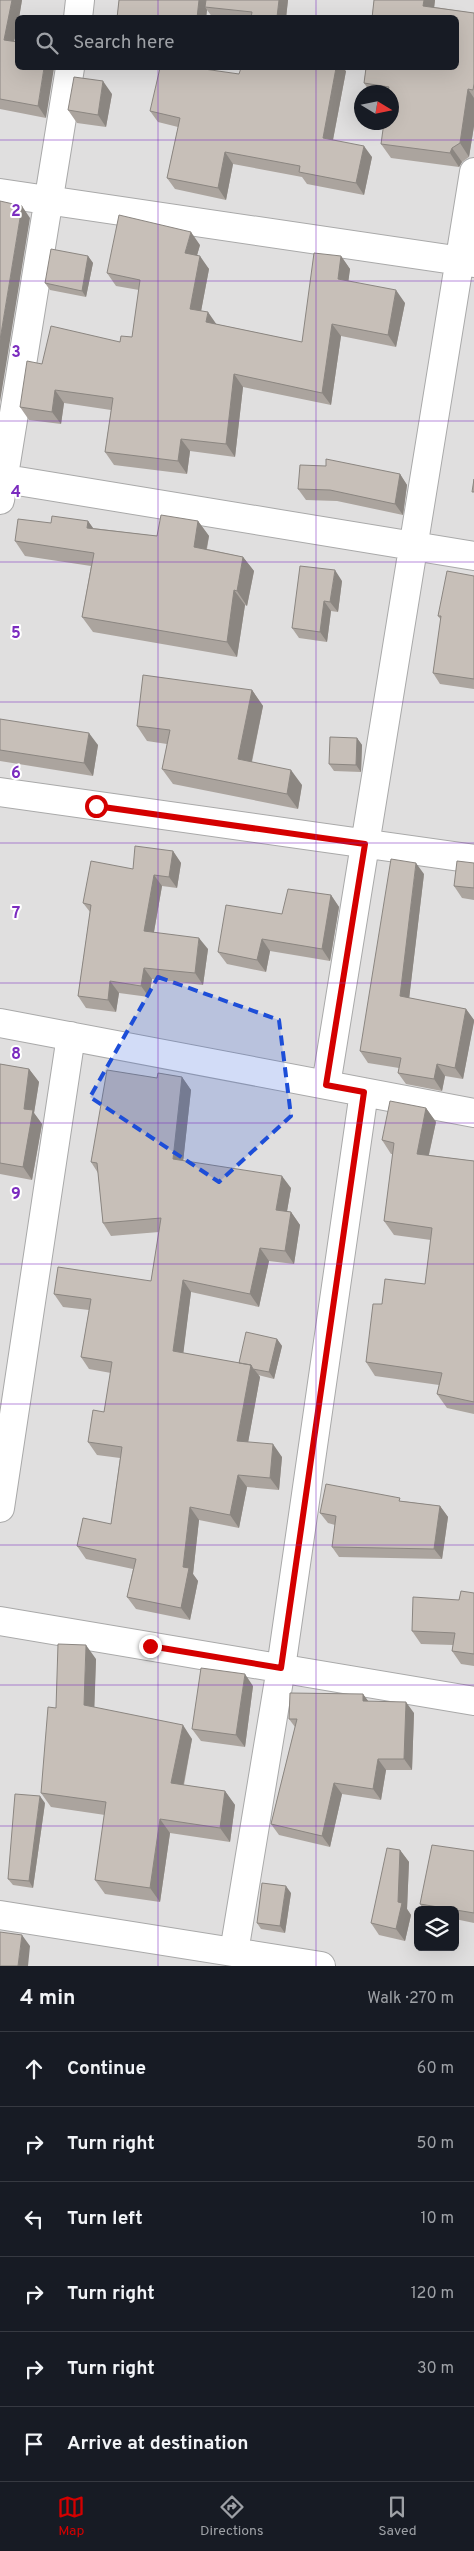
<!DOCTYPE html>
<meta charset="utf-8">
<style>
body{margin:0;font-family:Overpass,sans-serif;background:#242831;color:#f1f3f6}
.controls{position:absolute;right:15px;bottom:15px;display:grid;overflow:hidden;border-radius:8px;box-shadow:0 5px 20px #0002}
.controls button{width:45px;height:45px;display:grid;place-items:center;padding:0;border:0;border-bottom:1px solid #363941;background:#171b24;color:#f1f3f6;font:25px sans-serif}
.compass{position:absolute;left:354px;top:85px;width:45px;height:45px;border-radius:50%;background:#171b24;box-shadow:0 5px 20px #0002;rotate:100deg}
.stop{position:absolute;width:15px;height:15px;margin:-11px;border:4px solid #d40000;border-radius:50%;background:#fff}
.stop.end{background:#d40000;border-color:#fff;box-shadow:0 1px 5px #0008}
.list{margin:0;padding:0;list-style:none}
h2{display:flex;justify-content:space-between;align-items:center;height:65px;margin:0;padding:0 20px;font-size:21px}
h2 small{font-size:16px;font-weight:400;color:#9ea1a6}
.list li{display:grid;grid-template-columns:32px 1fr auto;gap:15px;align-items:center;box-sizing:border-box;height:75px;padding:0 20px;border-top:1px solid #363941}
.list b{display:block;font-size:19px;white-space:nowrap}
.list em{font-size:16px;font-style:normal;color:#9ea1a6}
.icon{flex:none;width:28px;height:28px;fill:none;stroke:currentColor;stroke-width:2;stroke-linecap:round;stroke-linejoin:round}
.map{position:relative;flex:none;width:474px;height:1966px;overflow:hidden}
.search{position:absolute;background:#171b24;box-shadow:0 5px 20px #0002;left:15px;right:15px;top:15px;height:55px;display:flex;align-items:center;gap:12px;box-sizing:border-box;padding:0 18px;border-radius:8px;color:#9ea1a6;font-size:19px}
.sheet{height:515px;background:#171b24}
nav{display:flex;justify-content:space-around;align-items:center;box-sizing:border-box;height:70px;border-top:1px solid #363941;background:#171b24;font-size:14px;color:#9ea1a6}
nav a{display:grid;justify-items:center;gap:2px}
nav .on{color:#d40000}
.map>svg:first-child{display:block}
.residential{fill:#e0dfdf;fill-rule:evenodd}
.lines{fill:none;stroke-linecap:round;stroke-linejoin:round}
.minor-casing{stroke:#a9a9a9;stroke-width:30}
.minor{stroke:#fff;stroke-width:28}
.wall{fill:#aba49e}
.shaded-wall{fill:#8b8681}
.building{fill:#c7bfb8;stroke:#8b8681}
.route{stroke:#d40000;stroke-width:6}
.marked{fill:#1d4ed8;fill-opacity:0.2;stroke:#1d4ed8;stroke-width:4;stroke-dasharray:10 6;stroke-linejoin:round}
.grid{fill:none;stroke:#7b2cbf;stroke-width:1;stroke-opacity:0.55}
.grid-label{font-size:16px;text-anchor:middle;font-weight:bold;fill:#7b2cbf;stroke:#fff;stroke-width:4;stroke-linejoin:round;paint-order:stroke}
</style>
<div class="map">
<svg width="474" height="1966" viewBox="0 0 474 1966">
<rect width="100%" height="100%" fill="#f2efe9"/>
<path class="residential" d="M0 0H474V1966H0ZM18 18H456V68H18ZM362 92H392V122H362ZM418 1910H455V1947H418Z"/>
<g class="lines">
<g class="minor-casing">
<path id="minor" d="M78 18 80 0
M0 193 474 263
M0 478 474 556
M0 500 70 68
M0 792 474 859
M0 1023 474 1113
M326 1085 474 172
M0 1508 71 1036
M0 1621 474 1701
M0 1915 321 1966
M234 1952 281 1668 364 1092"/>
</g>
<use href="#minor" class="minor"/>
</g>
<path class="wall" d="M0 0H22L19 18H18V25L14 41 46 118 0 109Z
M119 0H288L286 18H213L207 10 206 18H117Z
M374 0H435L434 7 474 13V126L469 157 462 162 459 167 391 158 381 144 392 92H370L364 83Z
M346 71 333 140 372 157 364 195 307 184 302 177 233 164 226 200 175 189 167 178 178 127 158 122 150 111 239 74Z
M112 94 106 127 77 123 68 110Z
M200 245 197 255 209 269 201 311 216 324 302 342 341 256 350 269 348 281 405 303 396 347 341 336 331 405 243 387 235 457 190 451 187 474 114 465 105 452 111 410 64 403 61 424 29 420 20 407 42 364 120 342 132 337 139 290 116 286 107 273Z
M88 256 93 263 86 297 50 290 45 283Z
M326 466 400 474 407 485 403 515 337 501 306 500 298 489Z
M88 521 93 528 157 536 198 521 209 536 207 549 243 557 254 571 247 606 245 605 237 657 93 632 82 617 91 566 25 556 15 541 51 523Z
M474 576V689L440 684 433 673 441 620 438 616Z
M342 581 338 612 331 611 327 642 299 638 292 628Z
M252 690 263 706 252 762 302 785 298 809 173 784 162 769 167 744 147 741 137 726Z
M0 719 98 745 93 776 0 761Z
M357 738 362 745 361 772 334 771 329 764Z
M173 851 181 863 177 888 162 886 154 932 208 949 203 985 152 979 149 997 119 993 116 1012 86 1008 78 996 90 912 83 903 133 869Z
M474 863V900L462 898 454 886Z
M424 874 409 998 466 1009 474 1020 463 1079 445 1076 442 1091 406 1084 398 1073 399 1068 368 1063 360 1051Z
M331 895 339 907 330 961 270 951 266 972 227 964 218 952 282 914Z
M0 1064 29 1069 39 1082 34 1113 42 1124 32 1180 0 1174Z
M182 1077 191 1090 183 1161 291 1188 287 1211 291 1212 300 1225 294 1264 269 1261 259 1307 191 1292 183 1353 239 1363 277 1339 282 1346 274 1379 258 1375 260 1377 248 1442 282 1457 279 1490 247 1487 239 1528 199 1520 193 1574 198 1581 190 1620 136 1609 127 1597 133 1569 86 1559 77 1546 111 1524 120 1458 97 1455 88 1442 104 1412 111 1373 89 1369 81 1357 89 1310 63 1307 54 1294 151 1281 159 1232 111 1236 103 1223 98 1173 91 1162 157 1078Z
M426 1108 436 1122 429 1155 474 1161V1414L447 1408 437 1394 439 1385 375 1376 366 1362 382 1304 425 1284 431 1240 394 1235 384 1221 393 1154H391L382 1140Z
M402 1501 440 1506 448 1517 442 1559 339 1557 332 1547 335 1525 328 1523 320 1513Z
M474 1593V1666L461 1664 452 1651 453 1645 421 1644 412 1631 459 1600Z
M96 1659 94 1707 192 1739 184 1785 225 1791 235 1805 230 1842 170 1833 160 1902 105 1894 95 1880 105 1815 51 1807 41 1793 56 1708Z
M253 1686 245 1747 201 1741 192 1729Z
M363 1694 368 1701 414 1713 412 1770H386L381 1800 342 1794 330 1847 279 1835 271 1824 295 1727 289 1719Z
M45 1803 33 1888 13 1885 8 1879Z
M400 1850 409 1862 407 1909 411 1915 405 1941 379 1935 371 1923Z
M474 1851V1923L455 1919V1910H424L420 1904Z
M291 1893 285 1933 261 1929 257 1923Z"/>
<path class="shaded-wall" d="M12 0H22L19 18H18V25L12 51 4 40Z
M199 0H209L205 7 207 10 206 18H197Z
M279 0H288L286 18H277Z
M424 0H435L433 18 423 6Z
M44 68H54L46 118 38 106Z
M336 68H343L346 71 331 150 323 138Z
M103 81 112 94 106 127 98 115Z
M468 89 474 98V126L469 157 460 143Z
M364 146 372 157 364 195 356 183Z
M452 148 462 162 459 167 450 153Z
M225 152 233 164 226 200 218 188Z
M22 206 30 218 0 402V340Z
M191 232 200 245 194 266 185 253Z
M88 256 93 263 86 297 82 291Z
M200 256 209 269 199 322 190 309Z
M341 256 350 269 347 292 338 279Z
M396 290 405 303 396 347 388 335Z
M208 312 217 325 206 322Z
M332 324 341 336 331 405 322 393Z
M234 374 243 387 235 457 226 444Z
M55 390 64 403 61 424 52 412Z
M181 439 190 451 187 474 178 461Z
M400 474 407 485 403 515 395 504Z
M88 521 98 535 87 528Z
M198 521 209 536 204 561 194 547Z
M243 557 254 571 247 606 237 591Z
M335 570 342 581 338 612 330 602Z
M234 590 245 605 237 657 227 642Z
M324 601 331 611 327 642 320 632Z
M252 690 263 706 249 774 238 759Z
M89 733 98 745 93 776 84 763Z
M357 738 362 745 361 772 356 765Z
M291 770 302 785 298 809 287 794Z
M173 851 181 863 177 888 169 877Z
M416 863 424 874 408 1008 400 996Z
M154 875 162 886 152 943 144 931Z
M331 895 339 907 330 961 322 949Z
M199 938 208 949 203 985 195 973Z
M262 939 270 951 266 972 257 960Z
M144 968 152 979 149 997 141 986Z
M110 981 119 993 116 1012 108 1000Z
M466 1009 474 1020V1022L463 1079 455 1068Z
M437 1064 445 1076 442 1091 434 1079Z
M29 1069 39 1082 34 1113 42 1124 32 1180 23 1167 24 1109Z
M182 1077 191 1090 182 1172 173 1159Z
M426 1108 436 1122 426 1167 417 1154Z
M282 1176 291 1188 285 1223 276 1210Z
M291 1212 300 1225 294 1264 285 1251Z
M260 1248 269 1261 259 1307 250 1294Z
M183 1280 191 1292 182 1364 173 1351Z
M277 1339 282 1346 274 1379 269 1372Z
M251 1365 260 1377 246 1454 237 1441Z
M273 1444 282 1457 279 1490 270 1478Z
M238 1475 247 1487 239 1528 230 1515Z
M440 1506 448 1517 442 1559 434 1549Z
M190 1507 199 1520 193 1574 198 1581 190 1620 181 1608 183 1567Z
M86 1645 96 1659 94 1719 84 1705Z
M245 1674 253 1686 245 1747 236 1735Z
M363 1694 371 1705 363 1701Z
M406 1702 414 1713 412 1770 404 1759Z
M183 1725 192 1739 181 1797 171 1783Z
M378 1759 386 1770 381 1800 373 1789Z
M334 1783 342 1794 330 1847 322 1836Z
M225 1791 235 1805 230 1842 220 1828Z
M40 1796 45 1803 33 1888 29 1881Z
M160 1819 170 1833 160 1902 150 1888Z
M400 1850 409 1862 407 1909 411 1915 405 1941 396 1929Z
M286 1886 291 1893 285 1933 280 1926Z
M22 1935 30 1946 28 1966H18Z"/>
<path class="building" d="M0 0H12L4 40 18 42V68H44L38 106 0 99Z
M119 0H199L197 18H117Z
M206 0H279L277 17 279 18H251L252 12 205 7Z
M374 0H424L423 6 474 13V84L473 90 468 89 460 143 452 148 450 153 381 144 384 122H392V92H388L389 87 364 83 366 68H456V18H372Z
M160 68H197L239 74 241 68H336L323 138 364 146 356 183 299 172 300 166 225 152 218 188 167 178 180 118 150 111Z
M74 77 103 81 98 115 68 110Z
M0 201 22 206 0 340Z
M119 215 191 232 185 253 200 256 190 309 208 312 206 322 302 342 314 253 341 256 338 279 396 290 388 335 332 324 322 393 234 374 226 444 181 439 178 461 105 452 113 398 55 390 52 412 20 407 27 361 42 364 51 326 120 342 121 336 132 337 140 280 107 273Z
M51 249 88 256 82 291 45 283Z
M326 459 400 474 395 504 330 490 298 489 300 465 326 466Z
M474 479V492H472Z
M161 515 198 521 194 547 243 557 237 591 234 590 227 642 82 617 94 553 15 541 18 519 51 523 52 516 88 521 87 528 157 536Z
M300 566 335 570 330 602 324 601 320 632 292 628Z
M447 571 474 576V679L433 673 441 616H438Z
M143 675 252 690 238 759 291 770 287 794 162 769 170 730 137 726Z
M0 719 89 733 84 763 0 750Z
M330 737 357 738 356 765 329 764Z
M135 846 173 851 169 877 154 875 144 931 199 938 195 973 144 968 141 986 110 981 108 1000 78 996 91 905 83 903 91 861 133 869Z
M391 859 416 863 400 996 466 1009 455 1068 437 1064 434 1079 398 1073 401 1058 360 1051Z
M457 861 474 863V888L454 886Z
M288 889 331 895 322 949 262 939 257 960 218 952 226 905 282 914Z
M0 1064 29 1069 24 1109 33 1110 23 1167 0 1163Z
M107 1070 157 1078 158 1073 182 1077 173 1159 282 1176 276 1210 291 1212 285 1251 260 1248 250 1294 183 1280 173 1351 251 1365 237 1441 273 1444 270 1478 238 1475 230 1515 190 1507 183 1567 189 1568 181 1608 127 1597 136 1559 77 1546 83 1518 111 1524 122 1447 88 1442 93 1410 104 1412 112 1362 81 1357 91 1299 54 1294 58 1267 151 1281 161 1218 103 1223 97 1163 91 1162Z
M390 1101 426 1108 417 1154 474 1161V1402L437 1394 442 1373 366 1362 373 1304H382L385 1279 425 1284 432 1228 384 1221 394 1143 382 1140Z
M246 1332 277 1339 269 1372 253 1369 251 1365 239 1363Z
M326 1484 400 1498 399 1501 440 1506 434 1549 332 1547 336 1516 320 1513Z
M461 1591 474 1593V1654L452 1651 455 1633 412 1631 413 1597 459 1600Z
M58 1644 86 1645 84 1705 183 1725 171 1783 225 1791 220 1828 160 1819 150 1888 95 1880 106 1802 41 1793 48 1707 56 1708Z
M201 1668 245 1674 236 1735 192 1729Z
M290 1693 363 1694V1701L406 1702 404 1759H378L373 1789 334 1783 322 1836 271 1824 297 1719H289Z
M15 1794 40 1796 29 1881 8 1879Z
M432 1845 474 1851V1913L420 1904Z
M387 1848 400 1850 398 1902 402 1903 396 1929 371 1923Z
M262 1883 286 1886 280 1926 257 1923Z
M0 1932 22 1935 18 1966H0Z"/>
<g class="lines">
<path class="route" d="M96 806 365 844 326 1085 364 1092 281 1668 150 1646"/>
</g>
<path class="marked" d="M158 977 279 1020 291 1116 219 1182 90 1097Z"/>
<path class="grid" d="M158 0V18M316 0V18M158 68V1966M316 68V1966M0 140H474M0 281H474M0 421H474M0 562H474M0 702H474M0 843H474M0 983H474M0 1123H474M0 1264H474M0 1404H474M0 1545H474M0 1685H474M0 1826H474"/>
<g class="grid-label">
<text x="16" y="216">2</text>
<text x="16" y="357">3</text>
<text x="16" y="497">4</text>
<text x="16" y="638">5</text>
<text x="16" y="778">6</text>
<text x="16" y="918">7</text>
<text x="16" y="1059">8</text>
<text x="16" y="1199">9</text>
</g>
</svg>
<div class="controls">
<button><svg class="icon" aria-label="layers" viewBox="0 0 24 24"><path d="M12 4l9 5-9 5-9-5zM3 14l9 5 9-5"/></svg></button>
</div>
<svg class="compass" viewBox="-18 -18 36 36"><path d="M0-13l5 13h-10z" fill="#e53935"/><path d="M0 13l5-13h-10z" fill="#9ea1a6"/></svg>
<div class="stop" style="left:96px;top:806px"></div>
<div class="stop end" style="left:150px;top:1646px"></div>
<div class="search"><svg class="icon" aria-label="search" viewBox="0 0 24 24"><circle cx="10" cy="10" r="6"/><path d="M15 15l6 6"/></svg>Search here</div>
</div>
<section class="sheet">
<h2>4 min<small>Walk · 270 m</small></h2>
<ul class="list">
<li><svg class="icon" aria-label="ahead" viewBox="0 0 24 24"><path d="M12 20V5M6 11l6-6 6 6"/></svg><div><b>Continue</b></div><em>60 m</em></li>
<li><svg class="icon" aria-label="right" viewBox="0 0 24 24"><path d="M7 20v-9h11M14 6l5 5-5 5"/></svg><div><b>Turn right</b></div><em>50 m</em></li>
<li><svg class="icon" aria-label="left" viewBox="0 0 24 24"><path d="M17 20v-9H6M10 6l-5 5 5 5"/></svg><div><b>Turn left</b></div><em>10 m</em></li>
<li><svg class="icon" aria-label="right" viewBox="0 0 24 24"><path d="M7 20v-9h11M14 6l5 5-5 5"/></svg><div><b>Turn right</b></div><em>120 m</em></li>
<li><svg class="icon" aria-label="right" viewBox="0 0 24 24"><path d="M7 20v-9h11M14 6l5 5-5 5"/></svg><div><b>Turn right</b></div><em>30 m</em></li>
<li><svg class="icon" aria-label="arrive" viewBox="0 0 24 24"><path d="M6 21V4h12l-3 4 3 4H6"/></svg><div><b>Arrive at destination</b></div></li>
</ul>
</section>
<nav>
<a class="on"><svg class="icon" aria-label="map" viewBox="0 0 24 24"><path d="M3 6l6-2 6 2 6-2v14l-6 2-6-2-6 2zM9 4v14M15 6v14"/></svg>Map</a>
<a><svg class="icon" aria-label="directions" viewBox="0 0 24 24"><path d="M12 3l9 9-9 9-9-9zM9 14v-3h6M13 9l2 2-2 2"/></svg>Directions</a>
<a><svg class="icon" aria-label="saved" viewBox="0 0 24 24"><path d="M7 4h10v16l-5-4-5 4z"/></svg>Saved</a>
</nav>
